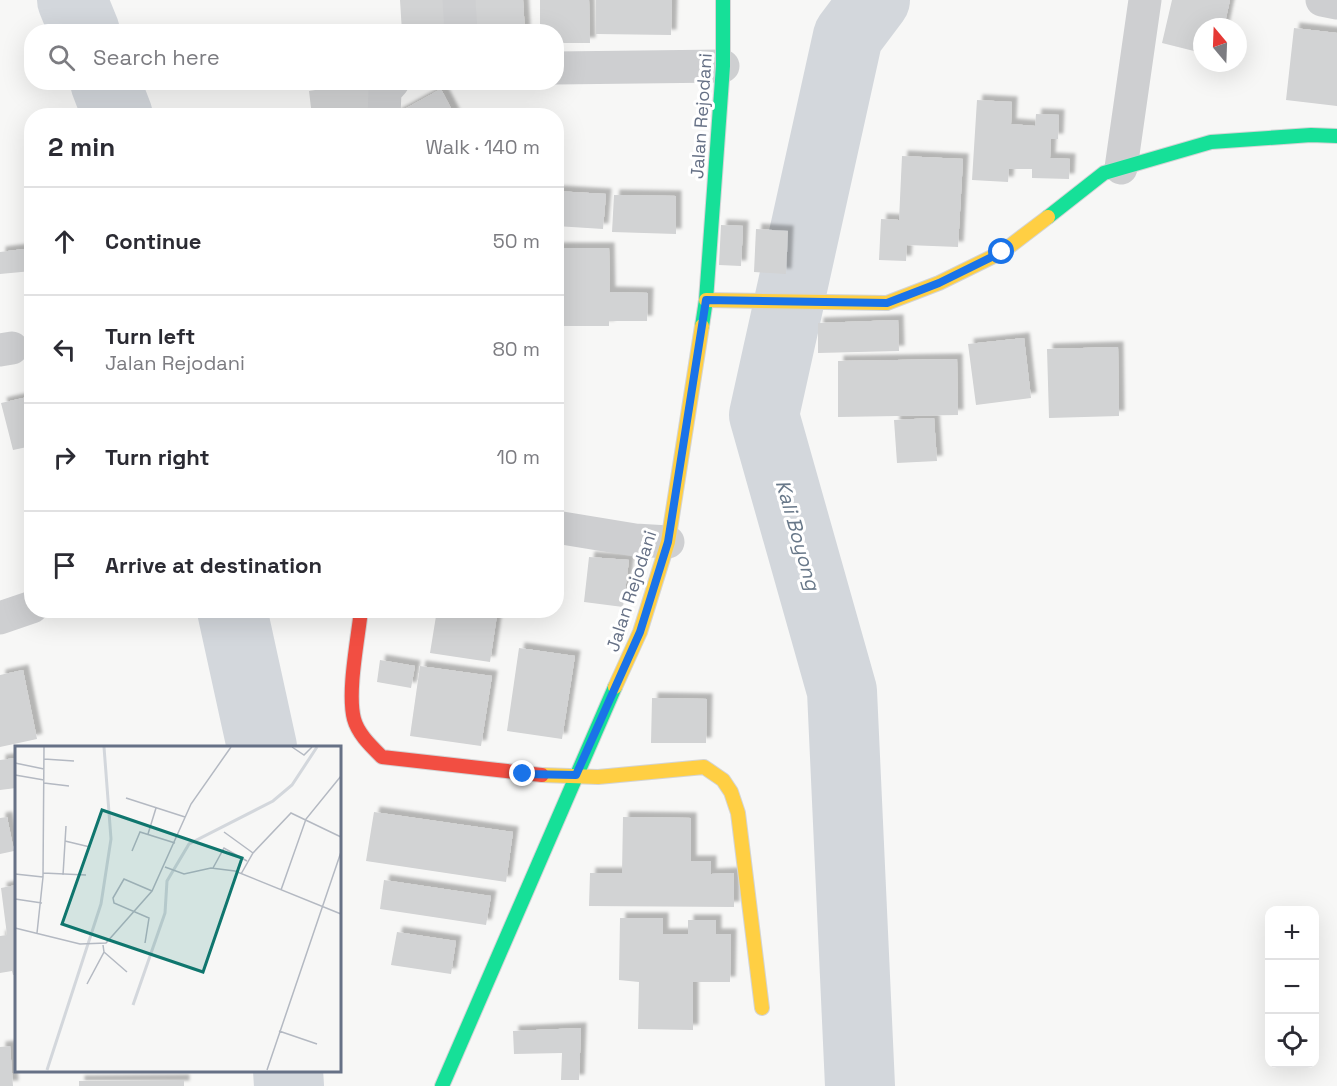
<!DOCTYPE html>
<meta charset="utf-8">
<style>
body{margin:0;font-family:"Space Grotesk",sans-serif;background:#f7f7f7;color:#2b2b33}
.controls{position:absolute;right:18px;bottom:18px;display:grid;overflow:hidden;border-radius:12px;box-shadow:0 6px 24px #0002}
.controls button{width:54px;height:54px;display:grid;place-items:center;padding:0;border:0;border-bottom:2px solid #e1e1e2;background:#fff;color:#2b2b33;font:30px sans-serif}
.compass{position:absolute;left:1193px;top:18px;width:54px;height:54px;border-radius:50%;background:#fff;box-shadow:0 6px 24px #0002;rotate:341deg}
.stop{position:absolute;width:18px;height:18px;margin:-14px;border:4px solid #1a73e8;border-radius:50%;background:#fff}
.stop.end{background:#1a73e8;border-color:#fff;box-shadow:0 2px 6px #0008}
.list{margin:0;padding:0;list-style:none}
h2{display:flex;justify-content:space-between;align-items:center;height:78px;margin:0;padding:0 24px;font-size:26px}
h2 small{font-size:20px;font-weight:400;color:#7c7c81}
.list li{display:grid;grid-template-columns:39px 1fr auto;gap:18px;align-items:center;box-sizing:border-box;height:108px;padding:0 24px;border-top:2px solid #e1e1e2}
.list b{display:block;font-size:22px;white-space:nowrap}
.list p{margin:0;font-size:20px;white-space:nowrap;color:#7c7c81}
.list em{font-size:20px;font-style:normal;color:#7c7c81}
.icon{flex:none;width:33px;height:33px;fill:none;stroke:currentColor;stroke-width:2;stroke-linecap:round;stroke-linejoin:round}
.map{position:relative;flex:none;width:1337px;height:1086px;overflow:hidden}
.search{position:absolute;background:#fff;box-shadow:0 6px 24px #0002;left:24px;top:24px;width:540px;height:66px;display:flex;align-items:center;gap:15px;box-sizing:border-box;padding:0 21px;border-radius:24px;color:#7c7c81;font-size:22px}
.panel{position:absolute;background:#fff;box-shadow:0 6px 24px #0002;left:24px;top:108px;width:540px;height:510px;border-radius:24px}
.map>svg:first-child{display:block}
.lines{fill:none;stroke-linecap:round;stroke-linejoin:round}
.river{stroke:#d3d7dc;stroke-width:70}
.building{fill:#d2d3d4;filter:url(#shadow)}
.fast-casing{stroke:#d3d4d5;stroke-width:16}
.slow-casing{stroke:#d3d4d5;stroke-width:16}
.jam-casing{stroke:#d3d4d5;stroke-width:16}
.street{stroke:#cecfd1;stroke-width:33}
.fast{stroke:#16e098;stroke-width:14}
.slow{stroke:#ffcf43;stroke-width:14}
.jam{stroke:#f24e42;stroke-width:14}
.route{stroke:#1a73e8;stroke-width:8}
.labels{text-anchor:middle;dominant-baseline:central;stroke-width:6;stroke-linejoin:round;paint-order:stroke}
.street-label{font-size:18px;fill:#667186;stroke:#fff}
.water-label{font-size:20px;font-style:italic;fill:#687889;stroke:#fff}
.inset-river{fill:none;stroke:#d3d7dc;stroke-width:3}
.inset-road{fill:none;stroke:#b4b9c2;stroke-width:1.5}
.view{fill:#0f766e;fill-opacity:0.15;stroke:#0f766e;stroke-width:3}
.inset-edge{fill:none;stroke:#667186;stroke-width:3}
</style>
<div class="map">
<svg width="1337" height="1086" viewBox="0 0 1337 1086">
<defs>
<filter id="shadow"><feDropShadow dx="5.5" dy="-5.5" stdDeviation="1.5" flood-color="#0004"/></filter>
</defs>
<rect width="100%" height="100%" fill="#f7f7f6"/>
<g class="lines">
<path class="river" d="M72 0 85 32
M105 82 118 116
M232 610 262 747
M288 1070 289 1086
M860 1086 842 691 764 415 848 36 875 0"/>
</g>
<path class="building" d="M400 0H453L456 32H402Z
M469 0H523L525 32H470Z
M540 0H589L590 43H556V32H540Z
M596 0H672L671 35 596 34Z
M1172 0H1230L1224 27H1202V53L1162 43Z
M1294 28 1337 33V106L1286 100Z
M368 82 372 116H312L309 91Z
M441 89 455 116H392Z
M977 100 1012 102 1011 124 1035 126 1036 114 1059 115 1058 139H1051L1050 158 1070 159 1069 179 1032 178V169H1009L1008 182 972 180Z
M902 156 963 159 958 247 907 245 906 261 879 260 881 219 899 220Z
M556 191 606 194 603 229 556 226Z
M614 195 676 196V234L612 232Z
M721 225 743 226 741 266 719 265Z
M756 229 788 231 786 274 754 272Z
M32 248V271L0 274V252Z
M556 248H609L610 292 648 293 647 321H609V326H556Z
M898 320 899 351 818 353V323Z
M1024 338 1031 398 976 405 968 344Z
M1118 347 1119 416 1049 418 1047 349Z
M957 359 958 415 838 417V361Z
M32 396V446L13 450 1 403Z
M934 418 937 461 897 463 894 420Z
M589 557 629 560 623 607 584 602Z
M437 610H465L497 615 490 662 430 653Z
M519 648 575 656 562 739 507 731Z
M380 660 415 666 411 688 377 682Z
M420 666 492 676 481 746 410 736Z
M23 670 37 739 0 747V675Z
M652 698 707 699 706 743H651Z
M16 758V788L0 790V760Z
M374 812 513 832 506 882 366 861Z
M7 817 14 851 0 854V818Z
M623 817 691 818V861H711V874L734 873V907L589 906 590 873H622Z
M384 880 491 896 486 925 380 909Z
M16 885V975H13L12 971 0 973V936L7 935 1 888Z
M620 918H663V934H688V920H716V934H731L730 982H693V1030L638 1029 639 982 619 980Z
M397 932 456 941 451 974 391 965Z
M581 1028 579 1080H561L562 1053 514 1054 513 1031Z
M10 1046 13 1086H0V1047Z
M184 1080V1086H79V1081Z"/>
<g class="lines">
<g class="fast-casing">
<path id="fast" d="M1048 217 1104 173 1211 142 1311 135 1337 136
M702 326 706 300 723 66V0
M442 1086 615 687"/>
</g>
<g class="slow-casing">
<path id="slow" d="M706 300 887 303 939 283 1002 252 1048 217
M615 687 640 632 668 542 702 326
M542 775 598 777 704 767 723 780 731 792 738 813 762 1008"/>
</g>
<g class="jam-casing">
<path id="jam" d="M361 610C358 639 347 692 354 719 358 734 371 746 382 757L542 775"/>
</g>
<path class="street" d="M459 0 461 32
M1322 0 1337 3
M556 68 723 66
M384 116 385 91 393 82
M1121 168 1145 0
M0 350 12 348
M556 527 635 540 668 542
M0 618 32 607"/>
<use href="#fast" class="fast"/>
<use href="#slow" class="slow"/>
<use href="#jam" class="jam"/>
</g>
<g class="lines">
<path class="route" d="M523 774 576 775 640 632 668 542 706 300 887 303 939 283 1002 252"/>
</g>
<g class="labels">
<g class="street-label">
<text transform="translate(701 116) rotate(-86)">Jalan Rejodani</text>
<text transform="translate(631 591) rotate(-72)">Jalan Rejodani</text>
</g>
<g class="water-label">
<text transform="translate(798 535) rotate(74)">Kali Boyong</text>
</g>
</g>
<g transform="translate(15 746)">
<rect width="326" height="326" fill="#f7f7f6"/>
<path class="inset-river" d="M118 259 150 167 152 135 174 98 258 55 277 39 302 1M32 324 86 158 96 93 89 1"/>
<path class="inset-road" d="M277 1 289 9 297 1M29 13 59 15M0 17 29 23M0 29 29 34M29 37 54 40M111 52 170 71M209 86 238 107M133 88 141 62M50 95 75 101M117 105 125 86 160 97M150 121 169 128 196 122 220 125 326 168M198 122 209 102 232 115M28 127 71 129M0 128 28 131M226 128 238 107 276 67 326 91M48 129 51 80M266 144 291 73 326 30M0 153 27 157M0 182 65 198 91 197 137 145 176 58 216 1M22 187 28 131 29 1M130 197 134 172 99 157 98 152 109 133 137 145M89 206 112 226M72 238 89 206 88 199M264 285 302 298M252 324 326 106"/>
<path class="view" d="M87 64 227 112 188 226 47 178Z"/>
<rect width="326" height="326" class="inset-edge"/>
</g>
</svg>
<div class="controls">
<button>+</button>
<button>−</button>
<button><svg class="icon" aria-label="locate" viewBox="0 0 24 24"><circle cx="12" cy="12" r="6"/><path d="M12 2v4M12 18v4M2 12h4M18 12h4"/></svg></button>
</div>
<svg class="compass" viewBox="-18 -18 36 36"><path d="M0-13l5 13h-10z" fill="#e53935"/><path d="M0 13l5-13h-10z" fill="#7c7c81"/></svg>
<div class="stop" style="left:1002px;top:252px"></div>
<div class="stop end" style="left:523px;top:774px"></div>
<div class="search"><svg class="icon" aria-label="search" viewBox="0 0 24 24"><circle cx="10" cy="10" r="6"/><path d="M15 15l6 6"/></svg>Search here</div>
<section class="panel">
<h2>2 min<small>Walk · 140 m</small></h2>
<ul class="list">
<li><svg class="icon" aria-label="ahead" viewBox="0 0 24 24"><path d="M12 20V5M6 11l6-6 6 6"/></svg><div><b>Continue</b></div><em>50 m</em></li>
<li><svg class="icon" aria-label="left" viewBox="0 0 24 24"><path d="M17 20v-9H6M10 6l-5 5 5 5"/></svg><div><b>Turn left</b><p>Jalan Rejodani</p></div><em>80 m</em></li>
<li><svg class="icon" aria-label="right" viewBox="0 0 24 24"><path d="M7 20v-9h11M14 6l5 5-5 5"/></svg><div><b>Turn right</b></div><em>10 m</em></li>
<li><svg class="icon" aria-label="arrive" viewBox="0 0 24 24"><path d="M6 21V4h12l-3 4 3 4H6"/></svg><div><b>Arrive at destination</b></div></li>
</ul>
</section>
</div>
